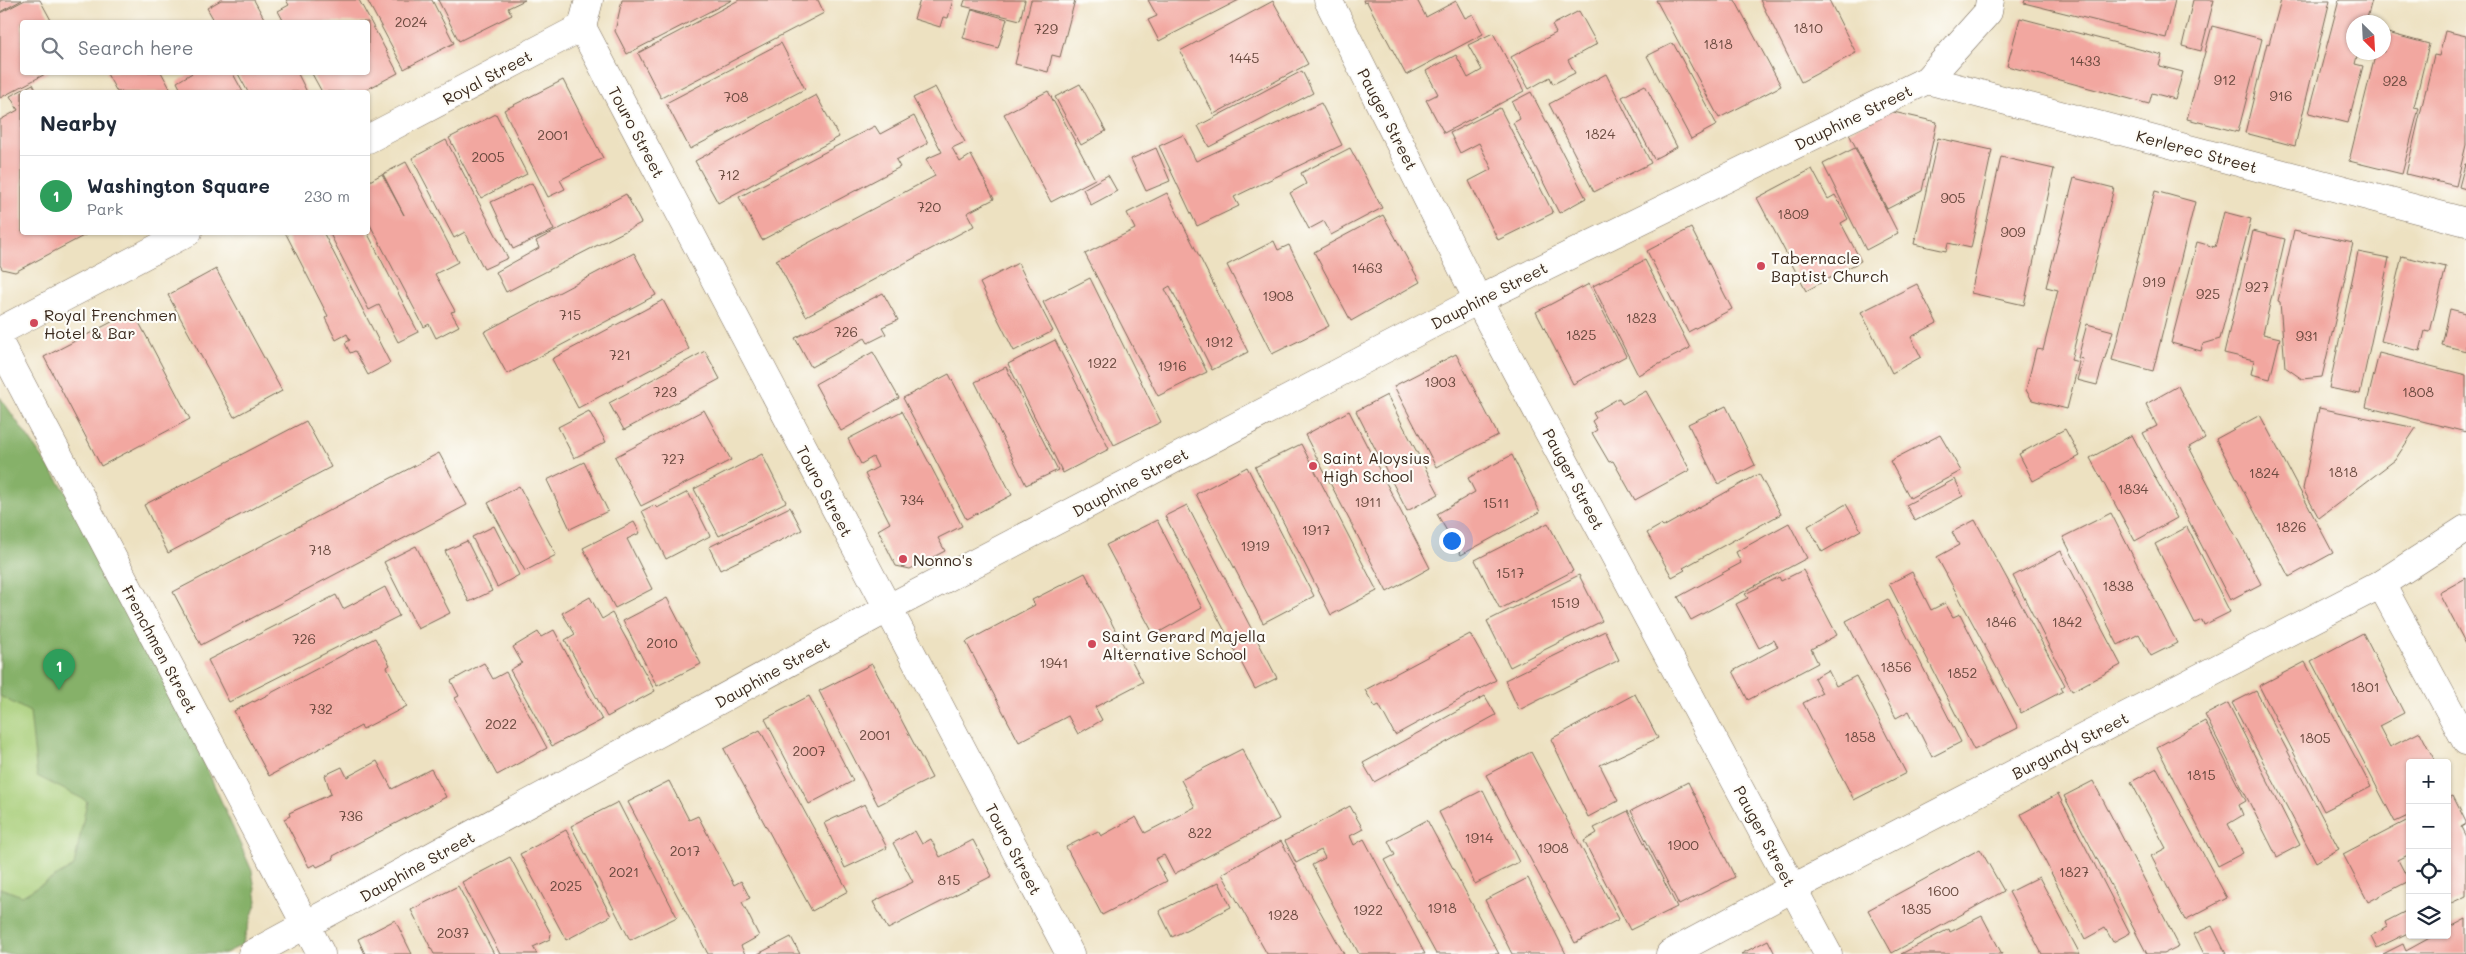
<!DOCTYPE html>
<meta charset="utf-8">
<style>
body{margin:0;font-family:Mali,sans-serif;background:#f6f6f7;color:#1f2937}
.controls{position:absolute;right:15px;bottom:15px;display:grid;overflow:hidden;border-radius:5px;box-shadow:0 1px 4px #0004}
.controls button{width:45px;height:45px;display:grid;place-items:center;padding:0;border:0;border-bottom:1px solid #e0e1e3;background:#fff;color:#1f2937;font:25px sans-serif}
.compass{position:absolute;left:2346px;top:15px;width:45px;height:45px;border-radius:50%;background:#fff;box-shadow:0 1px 4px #0004;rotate:156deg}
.you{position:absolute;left:1451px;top:540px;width:18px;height:18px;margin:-12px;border:4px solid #fff;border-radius:50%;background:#1a73e8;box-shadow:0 0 0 8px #1a73e833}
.badge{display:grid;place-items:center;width:32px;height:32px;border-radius:50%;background:#d1495b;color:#fff;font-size:16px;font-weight:700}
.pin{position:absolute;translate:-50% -41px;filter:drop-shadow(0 1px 2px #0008)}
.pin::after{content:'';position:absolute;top:26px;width:18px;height:15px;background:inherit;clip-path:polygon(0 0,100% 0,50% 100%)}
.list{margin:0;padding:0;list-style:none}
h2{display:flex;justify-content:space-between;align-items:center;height:65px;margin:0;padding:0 20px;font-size:21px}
h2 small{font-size:16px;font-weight:400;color:#747a83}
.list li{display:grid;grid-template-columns:32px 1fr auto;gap:15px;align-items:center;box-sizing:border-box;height:80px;padding:0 20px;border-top:1px solid #e0e1e3}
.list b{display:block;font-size:19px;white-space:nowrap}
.list p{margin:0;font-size:16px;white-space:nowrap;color:#747a83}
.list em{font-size:16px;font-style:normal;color:#747a83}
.icon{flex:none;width:28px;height:28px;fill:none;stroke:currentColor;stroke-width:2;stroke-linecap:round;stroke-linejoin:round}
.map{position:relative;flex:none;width:2466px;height:954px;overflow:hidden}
.search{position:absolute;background:#fff;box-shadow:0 1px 4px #0004;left:20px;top:20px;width:350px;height:55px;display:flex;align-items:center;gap:12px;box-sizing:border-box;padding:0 18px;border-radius:5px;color:#747a83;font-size:19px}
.panel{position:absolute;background:#fff;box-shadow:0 1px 4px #0004;left:20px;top:90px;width:350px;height:145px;border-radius:5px}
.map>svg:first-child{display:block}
.green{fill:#a8ce79;stroke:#727c4c}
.forest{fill:#86b169;stroke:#606e44}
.building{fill:#f2a7a0}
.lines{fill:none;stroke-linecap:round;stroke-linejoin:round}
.minor-casing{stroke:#796a57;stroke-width:29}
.minor{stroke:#fff;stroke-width:28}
.poi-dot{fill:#d1495b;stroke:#fdfcf7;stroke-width:2}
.labels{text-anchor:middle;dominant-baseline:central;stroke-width:4.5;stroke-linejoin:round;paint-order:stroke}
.number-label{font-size:14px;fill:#69493e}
.street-label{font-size:16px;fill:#3b2a1e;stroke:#fdfcf7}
.poi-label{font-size:16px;fill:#3b2a1e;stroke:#fdfcf7;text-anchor:start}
</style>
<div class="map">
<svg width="2466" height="954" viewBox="0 0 2466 954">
<rect width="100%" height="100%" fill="#fdfcf7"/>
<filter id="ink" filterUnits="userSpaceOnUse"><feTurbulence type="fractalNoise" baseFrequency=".02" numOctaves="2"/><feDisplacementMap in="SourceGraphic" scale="10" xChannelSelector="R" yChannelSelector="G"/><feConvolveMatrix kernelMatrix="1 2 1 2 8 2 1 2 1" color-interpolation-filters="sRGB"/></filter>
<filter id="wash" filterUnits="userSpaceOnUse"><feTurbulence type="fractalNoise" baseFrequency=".0096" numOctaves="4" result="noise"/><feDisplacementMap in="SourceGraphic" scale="20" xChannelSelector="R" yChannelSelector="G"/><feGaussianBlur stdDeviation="1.12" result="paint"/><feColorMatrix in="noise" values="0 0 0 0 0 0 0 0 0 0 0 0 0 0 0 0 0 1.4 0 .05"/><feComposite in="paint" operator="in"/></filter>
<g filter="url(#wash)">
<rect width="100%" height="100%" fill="#ede1c1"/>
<path class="green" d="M0 467 235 914 0 954Z"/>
<path class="forest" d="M0 397 117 565 252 871 257 901 242 945 224 954H0V888L22 896 74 866 87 801 37 776 30 712 0 696Z"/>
<g id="blocks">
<path class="building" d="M0 0H22L0 12Z
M25 0H40L52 22H22V72H49L0 98V13Z
M221 0H254L266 22H215L207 8Z
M286 0H359L398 73 362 92H322L311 72H368V22H284L278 11 289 5Z
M367 0H432L454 43 404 69Z
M438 0H525L508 8 512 15 459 41Z
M622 0H732L627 54 615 31Z
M739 0H818L824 13 661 98 638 53Z
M920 0H953L948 18 943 17 940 27 914 19Z
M965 0H1025L1020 20 963 6Z
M1031 0H1075L1060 57 1052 55 1048 72 1015 64Z
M1148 0H1239L1159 41 1148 20 1157 16Z
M1363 0H1417L1426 17 1456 1 1465 18 1473 14 1483 34 1406 75 1367 2 1364 3Z
M1656 0H1735L1781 86 1719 118Z
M1760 0H1829L1856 53 1801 82Z
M2025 0H2175L2166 38 2024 3Z
M2193 0H2214L2201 51 2182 46Z
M2281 0H2330L2295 146 2245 133 2267 43 2269 44Z
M2339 0H2372L2366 22H2354V52H2358L2355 64 2363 66 2348 123 2309 113Z
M1273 1 1308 64 1214 114 1180 51Z
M972 9 1007 19 998 48 963 38Z
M1579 11 1597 44 1568 60 1575 73 1553 84 1550 77 1529 89 1511 57 1556 33 1552 25Z
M2020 18 2162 55 2159 66 2183 72 2175 99 2152 93 2149 104 2007 66Z
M2212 26 2262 39 2238 132 2187 119Z
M2445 31 2466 36V145L2456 186 2406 174 2434 55 2439 56Z
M2384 32 2429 44 2414 107 2419 108 2402 174 2349 161 2376 52H2384Z
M1493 33 1524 91 1444 133 1426 100 1438 94 1426 71 1456 55 1468 78 1482 70 1468 45Z
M781 43 805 89 690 149 666 103Z
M1673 43 1717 125 1691 139 1647 56Z
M1302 71 1313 93 1209 147 1198 126Z
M106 72H161L172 92H117Z
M194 72H232L243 92H182L177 82Z
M237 72H297L307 92H248Z
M1606 74 1651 163 1594 192 1549 104Z
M563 80 603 158 560 180 565 189 548 197 504 110Z
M33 84 37 92H22V232H91L15 272 2 269 0 265V120L18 110 10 96Z
M1080 84 1106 131 1081 145 1055 97Z
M1645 85 1677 147 1654 159 1622 97Z
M935 87 965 142 952 148 960 162 971 155 994 199 967 213 974 226 806 316 776 260 935 176 926 159 942 152 913 98Z
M1048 91 1095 179 1051 202 1004 114Z
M1531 92 1586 198 1559 213 1513 123 1520 119 1512 102Z
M816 95 839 137 718 203 695 161Z
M1321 103 1342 145 1234 197 1239 206 1197 226 1159 146 1183 135 1196 161Z
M1500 108 1553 213 1498 240 1469 181 1492 169 1479 143 1460 153 1450 133Z
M1889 111 1937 122 1922 191 1887 209 1848 132Z
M496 114 527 174 481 198 449 138Z
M914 116 928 143 896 160 900 167 762 240 739 197 875 126 880 134Z
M1938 138 1992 150 1971 248 1948 243 1946 251 1914 244Z
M446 140 508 258 484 269 465 232 454 238 412 158Z
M1156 148 1170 181 1146 191 1131 159Z
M1350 148 1382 208 1331 235 1324 221 1309 229 1290 193 1306 184 1301 173Z
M1855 148 1898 233 1866 250 1823 164Z
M2001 157 2054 169 2024 305 1971 293Z
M406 162 458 262 435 274 455 311 451 312 459 326 436 338 429 324 424 327 368 221V182L382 174 404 215 383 174Z
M2465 164H2466V189L2459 187Z
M1812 169 1828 199 1835 195 1848 219 1841 223 1861 261 1806 291 1757 198Z
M1108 175 1117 191 1091 205 1083 189Z
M2074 178 2114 188 2071 360 2079 362 2067 409 2032 400 2026 390 2036 349 2043 350 2058 290 2046 287Z
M532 183 554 230 513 249 491 202Z
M2155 191 2195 202 2153 371 2112 360Z
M1167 193 1248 352 1212 370 1170 286 1165 289 1207 372 1158 396 1085 254 1135 229 1127 213Z
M626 194 641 223 506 292 496 272 539 248 536 241Z
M2224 212 2251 219 2220 339 2203 344 2201 351 2171 343 2197 242 2215 247Z
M1383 215 1420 282 1351 321 1314 252Z
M1691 228 1732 309 1688 332 1647 251Z
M2294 230 2353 243 2322 377 2302 379 2285 367 2280 302 2278 301Z
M2253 231 2285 239 2263 334 2280 338 2270 379 2251 374 2254 360 2224 353Z
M285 232H323L390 363 368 375 355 351 350 353 345 343 350 340 347 334 336 340 325 318 328 316Z
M329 232H367L418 332 398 342 379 305 369 310Z
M1274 241 1278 250 1289 245 1329 326 1272 354 1227 265Z
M2358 252 2389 258 2360 394 2329 388Z
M634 253 656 295 507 374 484 332Z
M2402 256 2446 267 2430 332 2425 331 2420 351 2381 341Z
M1645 260 1690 348 1638 375 1593 286Z
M1018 263 1053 331 1014 351 980 283Z
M216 269 282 391 234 417 168 295Z
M1090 278 1161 422 1114 445 1043 302Z
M1589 284 1626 356 1573 384 1536 312Z
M1917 284 1937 323 1911 337 1921 357 1892 373 1861 312Z
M883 293 898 320 882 327 886 334 868 343 865 338 811 367 795 338Z
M663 300 689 349 578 408 552 359Z
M2450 309 2466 313V351L2442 345Z
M133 311 190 419 101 466 44 357Z
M2087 324 2113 331 2097 385 2077 380 2083 359 2078 358Z
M1055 340 1109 449 1063 473 1008 364Z
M705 351 720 379 624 430 609 403Z
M873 352 899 398 841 431 815 384Z
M2379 353 2466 375V432L2366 407Z
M1456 354 1498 435 1436 467 1394 386Z
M1006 367 1058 470 1026 485 975 382Z
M949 374 1012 495 966 519 903 398Z
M2178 386 2205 438 2189 447 2261 584 2230 600 2143 433 2157 426 2146 404Z
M1646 391 1690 470 1635 500 1613 461 1609 462 1592 433 1597 430 1592 421 1596 418 1593 413 1619 398 1622 404Z
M1387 395 1439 494 1407 511 1356 411Z
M1726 406 1755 465 1718 484 1688 424Z
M2319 408 2416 428 2395 460 2319 518 2303 489Z
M704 410 731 460 641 506 615 457Z
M589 411 606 442 574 458 558 427Z
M902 411 962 526 938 538 945 551 910 569 896 566 878 530 890 523 865 474 878 467 873 457 861 464 848 439Z
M1349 411 1430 568 1387 592 1305 435Z
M2260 415 2333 553 2289 577 2216 439Z
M306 421 331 467 168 553 144 505Z
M2065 429 2080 456 2033 481 2019 454Z
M1940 435 1961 471 1910 498 1890 461Z
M2132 435 2177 518 2135 541 2090 458Z
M1301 444 1377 591 1331 615 1255 467Z
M439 453 467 505 201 645 173 592Z
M762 454 786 502 719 536 694 489Z
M1512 455 1540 512 1461 555 1437 514 1475 492 1468 478Z
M584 462 608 511 570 529 547 480Z
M1247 467 1314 596 1263 623 1196 494Z
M1759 474 1781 514 1683 568 1685 570 1672 577 1647 533 1661 525 1663 527Z
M1955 479 1963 496 1915 521 1906 505Z
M519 486 556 555 525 571 488 503Z
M688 492 710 536 666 559 642 511 654 505 657 508Z
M1846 504 1861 530 1822 552 1808 526Z
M1187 505 1277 678 1255 689 1165 516Z
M790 507 802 530 720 570 709 547Z
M2111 513 2177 643 2151 656 2139 634 2118 645 2063 537Z
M1157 520 1202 608 1154 635 1106 545Z
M1975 520 2065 685 2061 688 2063 691 2021 713 1937 557 1959 545 1952 532Z
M634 522 640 533 627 539 652 589 615 608 583 548Z
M1548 523 1573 571 1500 609 1475 560Z
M1789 523 1807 558 1691 620 1678 597 1741 563 1736 552Z
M494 526 519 575 497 587 472 537Z
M2187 527 2230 612 2204 625 2202 620 2195 623 2155 544Z
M467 541 492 591 469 602 445 551Z
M416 546 450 613 418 629 384 562Z
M2061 551 2121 665 2072 691 2013 576Z
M1803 570 1837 635 1811 649 1818 663 1748 700 1733 671 1778 647 1774 640 1759 648 1736 604 1748 598 1745 594 1779 577 1781 581Z
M1912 572 1931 610 1945 603 1953 617 1960 614 2018 728 1974 750 1889 584Z
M1085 573 1143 682 1095 707 1102 720 1078 734 1068 716 1019 742 966 642 1035 605 1032 600Z
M1579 575 1602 621 1510 667 1487 621Z
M2466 578V644L2439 593Z
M385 587 399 616 229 702 208 660 336 595 343 609Z
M590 597 602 619 612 613 655 691 607 717 565 640 575 634 562 613Z
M667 598 701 664 657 686 623 621Z
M1888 599 1961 742 1932 757 1909 711 1896 718 1846 621Z
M554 630 602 720 552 746 510 670 522 663 513 647 538 632 541 637Z
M1605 631 1619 660 1519 710 1505 680Z
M2363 633 2404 713 2379 726 2390 747 2420 732 2436 763H2410V815L2395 822 2311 661Z
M1470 634 1496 680 1395 735 1379 705 1375 707 1365 690Z
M375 638 390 665 387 667 407 706 363 729 361 726 269 776 234 711 253 701 254 702Z
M2305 662 2371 787 2324 811 2259 686Z
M484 663 493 679 506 672 547 748 497 775 455 698 459 696 451 681Z
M872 664 932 778 878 805 819 691Z
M1828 670 1836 686 1856 676 1906 773 1854 800 1803 703 1822 693 1814 678Z
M2256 691 2339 849 2316 862 2232 703Z
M1635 694 1658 738 1600 765 1618 801 1588 817 1551 739Z
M809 696 853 781 809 804 765 719Z
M1485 696 1496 715 1374 782 1363 763Z
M2228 703 2300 845 2277 857 2205 715Z
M2205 721 2246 801 2239 805 2243 815 2228 824 2243 853 2218 866 2157 747Z
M760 730 848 891 812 911 724 749Z
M1242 749 1279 819 1174 874 1164 855 1155 859 1167 881 1102 915 1066 847 1098 831 1101 836 1136 817 1145 833 1195 807 1181 780Z
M1531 752 1619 919 1575 943 1486 775Z
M377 761 392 789 431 769 446 797 333 856 334 859 317 867 315 864 309 867 284 819 290 816 289 813 331 794 325 775 342 767 347 777Z
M2157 768 2227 898 2185 920 2151 856 2166 848 2131 782Z
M669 781 689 820 698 816 734 885 741 881 750 898 742 902 759 936 741 946 745 954H708L628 802Z
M2093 781 2179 946 2163 954H2147L2064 796Z
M1688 782 1735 877 1679 905 1631 811Z
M1483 790 1519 862 1475 884 1439 812Z
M2058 794 2130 933 2113 942 2105 928 2085 939 2021 814Z
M2453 796 2466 822V824L2461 827 2466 837V896L2447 905V799Z
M618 802 677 917 630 940 571 826Z
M865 804 887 848 845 868 824 823Z
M1350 806 1363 829 1350 836 1354 845 1364 839 1425 954H1359L1312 865 1325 858 1321 850 1296 863 1285 841Z
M1628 811 1677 907 1630 930 1584 841 1597 833 1594 828Z
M2410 819V854L2398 860 2409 881 2368 902 2343 854Z
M1427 820 1499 954H1436L1385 860 1395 855 1388 841Z
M566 830 611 916 566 940 520 854Z
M915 831 922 844 931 839 940 857 973 840 992 876 888 929 873 902 913 882 893 843Z
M1281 841 1344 954H1267L1222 874Z
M1980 849 2004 891 1892 953 1868 910Z
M510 857 551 934 550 939 533 947 537 954H500L462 882Z
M2039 877 2080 954H2042L2009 892Z
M1528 878 1566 954H1512L1485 900Z
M1219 882 1231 907 1172 937 1159 911Z
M458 886 494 954H434L411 910Z
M2410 909V932L2377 948 2371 936 2387 927 2385 922Z
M1982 916 2002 954H1901L1949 929 1950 932Z
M2466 919V954H2383L2403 944 2406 951 2435 935H2447V929Z
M395 920 412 954H365L358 939Z
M2212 926 2226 954H2204L2194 934Z
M791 937 800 954H758Z
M1768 940 1775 954H1741Z"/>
</g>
</g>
<g filter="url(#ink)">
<use href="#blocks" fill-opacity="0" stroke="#796a57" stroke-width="1"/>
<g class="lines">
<g class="minor-casing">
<path id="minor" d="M1328 0 1478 300 1828 954
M582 27 1070 954
M1927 80 2466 222
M368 139 582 27 589 0
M0 331 188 232
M0 344 321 954
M2381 584 2466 741
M252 954 887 609 1478 300 1927 80 1988 12 1990 0
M1670 954 1793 888 2381 584 2466 529"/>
</g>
<use href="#minor" class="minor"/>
</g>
</g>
<g class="poi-dot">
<circle cx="1761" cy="266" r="5"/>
<circle cx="34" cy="323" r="5"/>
<circle cx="1313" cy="466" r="5"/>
<circle cx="903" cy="559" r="5"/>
<circle cx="1092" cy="644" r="5"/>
</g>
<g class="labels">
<g class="number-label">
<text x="411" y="21">2024</text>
<text x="1808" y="27">1810</text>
<text x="1046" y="28">729</text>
<text x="1718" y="43">1818</text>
<text x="1244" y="57">1445</text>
<text x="2085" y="60">1433</text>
<text x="2225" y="79">912</text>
<text x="2395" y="80">928</text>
<text x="2281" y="95">916</text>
<text x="736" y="96">708</text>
<text x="1600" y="133">1824</text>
<text x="553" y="134">2001</text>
<text x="488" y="156">2005</text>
<text x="729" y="174">712</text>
<text x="1953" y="197">905</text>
<text x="929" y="206">720</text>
<text x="1793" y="213">1809</text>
<text x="2013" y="231">909</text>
<text x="1367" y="267">1463</text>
<text x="2154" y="281">919</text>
<text x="2257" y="286">927</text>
<text x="2208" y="293">925</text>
<text x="1278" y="295">1908</text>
<text x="570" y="314">715</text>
<text x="1641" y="317">1823</text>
<text x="846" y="331">726</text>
<text x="1581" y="334">1825</text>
<text x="2307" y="335">931</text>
<text x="1219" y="341">1912</text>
<text x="620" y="354">721</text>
<text x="1102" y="362">1922</text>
<text x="1172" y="365">1916</text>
<text x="1440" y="381">1903</text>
<text x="665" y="391">723</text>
<text x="2418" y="391">1808</text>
<text x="673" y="458">727</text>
<text x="2343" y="471">1818</text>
<text x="2264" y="472">1824</text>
<text x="2133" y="488">1834</text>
<text x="912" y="499">734</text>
<text x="1368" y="501">1911</text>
<text x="1496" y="502">1511</text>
<text x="2291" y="526">1826</text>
<text x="1316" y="529">1917</text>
<text x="1255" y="545">1919</text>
<text x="320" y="549">718</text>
<text x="1510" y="572">1517</text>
<text x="2118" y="585">1838</text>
<text x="1565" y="602">1519</text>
<text x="2001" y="621">1846</text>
<text x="2067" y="621">1842</text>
<text x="304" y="638">726</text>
<text x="662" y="642">2010</text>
<text x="1054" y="662">1941</text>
<text x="1896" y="666">1856</text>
<text x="1962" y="672">1852</text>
<text x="2365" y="686">1801</text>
<text x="321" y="708">732</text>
<text x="501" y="723">2022</text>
<text x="875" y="734">2001</text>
<text x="1860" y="736">1858</text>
<text x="2315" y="737">1805</text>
<text x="809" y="750">2007</text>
<text x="2201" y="774">1815</text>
<text x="351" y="815">736</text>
<text x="1200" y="832">822</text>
<text x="1479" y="837">1914</text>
<text x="1683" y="844">1900</text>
<text x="1553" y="847">1908</text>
<text x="685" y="850">2017</text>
<text x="624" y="871">2021</text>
<text x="2074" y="871">1827</text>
<text x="949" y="879">815</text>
<text x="566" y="885">2025</text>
<text x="1943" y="890">1600</text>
<text x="1442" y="907">1918</text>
<text x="1916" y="908">1835</text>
<text x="1368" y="909">1922</text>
<text x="1283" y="914">1928</text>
<text x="453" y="932">2037</text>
</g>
<g class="street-label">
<text transform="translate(487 77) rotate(-28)">Royal Street</text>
<text transform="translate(1853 117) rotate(-26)">Dauphine Street</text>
<text transform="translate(1388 119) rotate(63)">Pauger Street</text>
<text transform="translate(637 132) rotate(62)">Touro Street</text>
<text transform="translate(2197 151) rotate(15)">Kerlerec Street</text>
<text transform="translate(1489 295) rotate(-27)">Dauphine Street</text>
<text transform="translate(1574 479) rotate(62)">Pauger Street</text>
<text transform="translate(1130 482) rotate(-28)">Dauphine Street</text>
<text transform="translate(825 491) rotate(62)">Touro Street</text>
<text transform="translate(160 649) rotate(62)">Frenchmen Street</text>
<text transform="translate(772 672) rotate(-29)">Dauphine Street</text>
<text transform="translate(2070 745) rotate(-27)">Burgundy Street</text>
<text transform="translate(1765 836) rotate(62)">Pauger Street</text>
<text transform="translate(1014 849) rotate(62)">Touro Street</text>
<text transform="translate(417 866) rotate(-29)">Dauphine Street</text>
</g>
<g class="poi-label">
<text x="1771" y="257">Tabernacle<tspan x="1771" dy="18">Baptist Church</tspan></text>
<text x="44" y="314">Royal Frenchmen<tspan x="44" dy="18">Hotel &amp; Bar</tspan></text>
<text x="1323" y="457">Saint Aloysius<tspan x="1323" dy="18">High School</tspan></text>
<text x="913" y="559">Nonno's</text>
<text x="1102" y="635">Saint Gerard Majella<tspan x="1102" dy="18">Alternative School</tspan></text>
</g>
</g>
</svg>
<div class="controls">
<button>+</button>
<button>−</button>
<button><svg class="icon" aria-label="locate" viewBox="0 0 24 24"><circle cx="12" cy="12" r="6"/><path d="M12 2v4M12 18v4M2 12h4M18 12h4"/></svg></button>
<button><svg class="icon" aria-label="layers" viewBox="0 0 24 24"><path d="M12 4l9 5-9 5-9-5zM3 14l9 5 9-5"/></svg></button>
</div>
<svg class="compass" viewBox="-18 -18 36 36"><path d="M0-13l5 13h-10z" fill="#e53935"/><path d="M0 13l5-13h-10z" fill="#747a83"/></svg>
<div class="you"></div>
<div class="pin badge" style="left:59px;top:690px;background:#2e9e5b">1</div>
<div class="search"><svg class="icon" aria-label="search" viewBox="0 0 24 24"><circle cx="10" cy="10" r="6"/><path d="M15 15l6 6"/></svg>Search here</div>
<section class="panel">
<h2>Nearby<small></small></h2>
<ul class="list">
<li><span class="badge" style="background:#2e9e5b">1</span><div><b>Washington Square</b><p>Park</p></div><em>230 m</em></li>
</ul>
</section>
</div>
